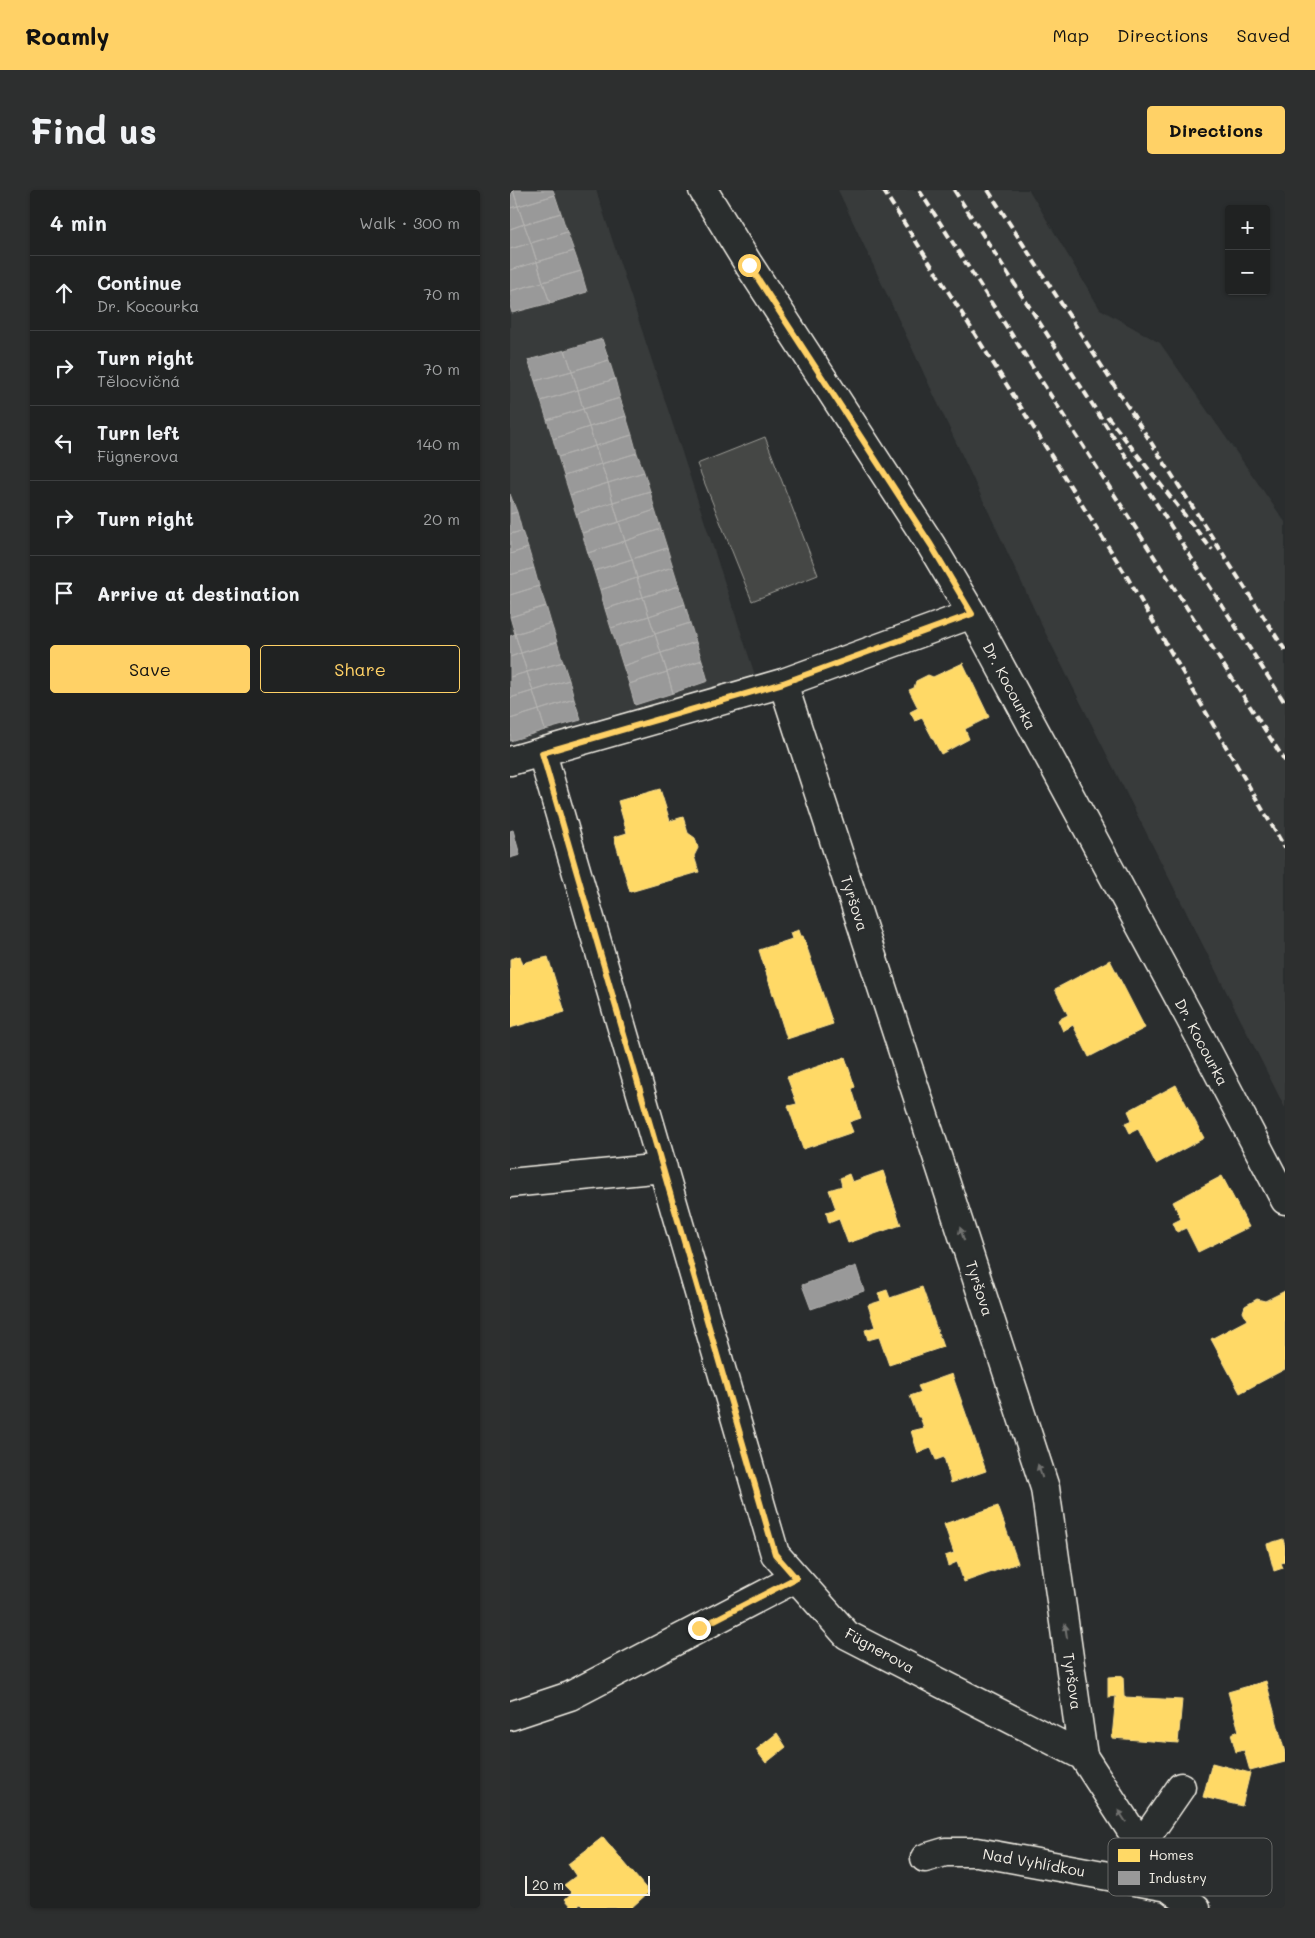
<!DOCTYPE html>
<meta charset="utf-8">
<style>
body{margin:0;font-family:Mali,sans-serif;background:#2d2f2f;color:#f1f3f6}
.controls{position:absolute;right:15px;top:15px;display:grid;overflow:hidden;border-radius:5px;box-shadow:0 1px 4px #0004}
.controls button{width:45px;height:45px;display:grid;place-items:center;padding:0;border:0;border-bottom:1px solid #3d3f40;background:#202222;color:#f1f3f6;font:25px sans-serif}
.scale{position:absolute;left:15px;bottom:12px;width:125px;box-sizing:border-box;padding-left:5px;border:2px solid #f4f1e8;border-top:0;font-size:14px;line-height:18px;white-space:nowrap;color:#f4f1e8;-webkit-text-stroke:4px #2a2d2e;paint-order:stroke}
.stop{position:absolute;width:15px;height:15px;margin:-11px;border:4px solid #ffd166;border-radius:50%;background:#fff}
.stop.end{background:#ffd166;border-color:#fff;box-shadow:0 1px 5px #0008}
.list{margin:0;padding:0;list-style:none}
h2{display:flex;justify-content:space-between;align-items:center;height:65px;margin:0;padding:0 20px;font-size:21px}
h2 small{font-size:16px;font-weight:400;color:#a2a4a5}
.list li{display:grid;grid-template-columns:32px 1fr auto;gap:15px;align-items:center;box-sizing:border-box;height:75px;padding:0 20px;border-top:1px solid #3d3f40}
.list b{display:block;font-size:19px;white-space:nowrap}
.list p{margin:0;font-size:16px;white-space:nowrap;color:#a2a4a5}
.list em{font-size:16px;font-style:normal;color:#a2a4a5}
.actions{display:flex;gap:10px;padding:15px 20px}
.actions a{flex:1;padding:11px 0;border:1px solid #ffd166;border-radius:5px;text-align:center;font-size:18px;color:#ffd166}
.actions .main{background:#ffd166;color:#111}
.icon{flex:none;width:28px;height:28px;fill:none;stroke:currentColor;stroke-width:2;stroke-linecap:round;stroke-linejoin:round}
.map{position:relative;flex:none;width:775px;height:1718px;overflow:hidden;border-radius:5px}
header{display:flex;align-items:center;gap:30px;box-sizing:border-box;height:70px;padding:0 25px;background:#ffd166;color:#111}
header strong{font-size:24px}
nav{display:flex;gap:28px;margin-inline-start:auto;font-size:18px}
.intro{display:flex;align-items:center;justify-content:space-between;box-sizing:border-box;height:120px;padding:0 30px}
h1{margin:0;font-size:35px}
.button{padding:12px 22px;border-radius:5px;background:#ffd166;color:#111;font-size:18px;font-weight:700}
main{display:flex;gap:30px;padding:0 30px}
aside{flex:1;background:#202222;border-radius:5px;box-shadow:0 1px 4px #0004}
.map>svg:first-child{display:block}
.built{fill:#373a3a}
.green{fill:#444645;stroke:#9c9c96}
.homes{fill:#ffd966;stroke:#fce08d}
.industry{fill:#999;stroke:#b4b3b1}
.lines{fill:none;stroke-linecap:round;stroke-linejoin:round}
.minor-casing{stroke:#f4f1e8;stroke-width:31}
.minor{stroke:#2a2d2e;stroke-width:28}
.rail{stroke:#f4f1e8;stroke-width:4;stroke-dasharray:8 4;stroke-linecap:butt}
.oneway{fill:#71726f}
.route{stroke:#ffd166;stroke-width:6}
.labels{text-anchor:middle;dominant-baseline:central;stroke-width:5;stroke-linejoin:round;paint-order:stroke}
.street-label{font-size:15px;fill:#f4f1e8;stroke:#2a2d2e}
.key{fill:#2a2d2e;stroke:#676866;stroke-width:1}
.key-label{font-size:14px;fill:#f4f1e8}
</style>
<header>
<strong>Roamly</strong>
<nav><a>Map</a><a>Directions</a><a>Saved</a></nav>
</header>
<div class="intro"><h1>Find us</h1><a class="button">Directions</a></div>
<main>
<aside>
<h2>4 min<small>Walk · 300 m</small></h2>
<ul class="list">
<li><svg class="icon" aria-label="ahead" viewBox="0 0 24 24"><path d="M12 20V5M6 11l6-6 6 6"/></svg><div><b>Continue</b><p>Dr. Kocourka</p></div><em>70 m</em></li>
<li><svg class="icon" aria-label="right" viewBox="0 0 24 24"><path d="M7 20v-9h11M14 6l5 5-5 5"/></svg><div><b>Turn right</b><p>Tělocvičná</p></div><em>70 m</em></li>
<li><svg class="icon" aria-label="left" viewBox="0 0 24 24"><path d="M17 20v-9H6M10 6l-5 5 5 5"/></svg><div><b>Turn left</b><p>Fügnerova</p></div><em>140 m</em></li>
<li><svg class="icon" aria-label="right" viewBox="0 0 24 24"><path d="M7 20v-9h11M14 6l5 5-5 5"/></svg><div><b>Turn right</b></div><em>20 m</em></li>
<li><svg class="icon" aria-label="arrive" viewBox="0 0 24 24"><path d="M6 21V4h12l-3 4 3 4H6"/></svg><div><b>Arrive at destination</b></div></li>
</ul>
<div class="actions"><a class="main">Save</a><a>Share</a></div>
</aside>
<div class="map">
<svg width="775" height="1718" viewBox="0 0 775 1718">
<rect width="100%" height="100%" fill="#2a2d2e"/>
<filter id="ink" filterUnits="userSpaceOnUse"><feTurbulence type="fractalNoise" baseFrequency=".02" numOctaves="2"/><feDisplacementMap in="SourceGraphic" scale="10" xChannelSelector="R" yChannelSelector="G"/><feConvolveMatrix kernelMatrix="1 2 1 2 8 2 1 2 1" color-interpolation-filters="sRGB"/></filter>
<g filter="url(#ink)">
<path class="built" d="M0 0H86L245 485 0 554Z
M328 0H519L590 119 650 153 775 332V918L531 434Z"/>
<path class="green" d="M255 247 308 385 242 411 187 274Z"/>
<path class="homes" d="M453 473 479 527 455 539 459 549 431 564 412 528 405 531 400 522 408 518 399 500 404 498 406 491 418 485 423 487Z
M150 599 160 631 173 627 178 643 185 648 188 658 184 666 189 682 120 702 104 647 117 643 108 611Z
M289 740 291 746H293L323 834 277 849 249 760 282 749 280 743Z
M10 766 13 775 16 772 38 767 55 822 0 838V769Z
M600 770 635 838 579 867 563 835 553 841 548 830 558 825 545 799Z
M335 867 345 897 342 899 351 928 339 932 343 942 293 959 278 916 287 914 277 887Z
M666 895 694 948 646 974 628 939 620 943 615 933 622 930 618 921Z
M373 981 391 1035 338 1053 329 1029 319 1033 316 1022 326 1019 319 1000 332 996 330 988 339 984 342 992Z
M712 986 739 1037 688 1062 676 1038 667 1042 663 1033 671 1029 663 1012Z
M412 1097 433 1157 379 1175 369 1147 358 1150 355 1140 365 1137 358 1115 371 1111 368 1103 377 1100 380 1108Z
M775 1101V1179L730 1203 701 1149 737 1130 733 1122 735 1116 747 1109 755 1111Z
M442 1184 476 1281 441 1293 434 1267 426 1270 421 1258 408 1263 401 1241 414 1238 410 1227H408L400 1206 411 1202 408 1196Z
M488 1316 508 1373 454 1392 447 1372 438 1376 435 1366 444 1363 434 1334Z
M773 1349 775 1357V1372L771 1373 773 1378 764 1381 757 1354Z
M613 1486 614 1507 672 1510 668 1553 602 1548 606 1506 598 1507V1487Z
M756 1491 775 1563V1572L740 1581 734 1560 726 1562 721 1544 729 1541 718 1502Z
M267 1543 276 1557 256 1573 246 1560Z
M702 1573 740 1583 732 1616 693 1607Z
M93 1647 139 1702 121 1718H75L71 1714 63 1718 55 1709 62 1703 54 1695 66 1686 58 1674Z"/>
<path class="industry" d="M0 0H3L8 16 0 18Z
M3 0H43L45 5 8 16Z
M45 5 51 23 14 34 8 16Z
M8 16 14 34 0 39V18Z
M51 23 57 42 21 53 14 34Z
M14 34 21 53 0 59V39Z
M57 42 64 61 27 72 21 53Z
M21 53 27 72 0 80V59Z
M64 61 71 81 33 92 27 72Z
M27 72 33 92 0 101V80Z
M71 81 77 102 40 113 33 92Z
M33 92 40 113 2 123 0 116V101Z
M92 149 99 170 62 181 55 160Z
M55 160 62 181 25 191 18 170Z
M99 170 105 189 68 200 62 181Z
M62 181 68 200 31 211 25 191Z
M105 189 110 208 73 219 68 200Z
M68 200 73 219 37 230 31 211Z
M110 208 116 226 79 237 73 219Z
M73 219 79 237 43 249 37 230Z
M116 226 122 245 85 256 79 237Z
M79 237 85 256 48 267 43 249Z
M122 245 127 263 91 274 85 256Z
M85 256 91 274 54 286 48 267Z
M127 263 134 282 98 293 91 274Z
M91 274 98 293 60 305 54 286Z
M134 282 140 301 103 312 98 293Z
M98 293 103 312 66 324 60 305Z
M140 301 145 320 109 332 103 312Z
M0 304 7 322 0 324Z
M103 312 109 332 72 343 66 324Z
M145 320 151 339 115 351 109 332Z
M7 322 12 341 0 344V324Z
M109 332 115 351 78 363 72 343Z
M151 339 157 358 122 369 115 351Z
M12 341 18 358 0 364V344Z
M115 351 122 369 84 381 78 363Z
M18 358 24 378 0 385V364Z
M157 358 163 377 127 388 122 369Z
M122 369 127 388 90 400 84 381Z
M163 377 169 396 133 407 127 388Z
M24 378 29 396 0 405V385Z
M127 388 133 407 95 419 90 400Z
M29 396 36 416 0 427V405Z
M169 396 175 414 139 426 133 407Z
M133 407 139 426 101 438 95 419Z
M175 414 180 433 145 444 139 426Z
M36 416 41 433 5 444 0 427Z
M139 426 145 444 107 457 101 438Z
M41 433 47 452 11 463 5 444Z
M180 433 186 452 151 463 145 444Z
M5 444 11 463 0 467V446Z
M145 444 151 463 113 476 107 457Z
M47 452 53 472 17 482 11 463Z
M186 452 192 470 157 482 151 463Z
M11 463 17 482 0 487V467Z
M151 463 157 482 119 494 113 476Z
M192 470 198 491 163 503 157 482Z
M53 472 59 490 23 501 17 482Z
M17 482 23 501 0 508V487Z
M157 482 163 503 125 515 119 494Z
M59 490 64 509 29 520 23 501Z
M23 501 29 520 0 529V508Z
M64 509 71 530 35 540 29 520Z
M29 520 35 540 0 551V529Z
M3 640 10 665 0 668V641Z
M346 1076 354 1101 301 1119 292 1095Z"/>
<g class="lines">
<g class="minor-casing">
<path id="minor" d="M193 0 239 75 421 355 462 424 680 828 775 1010
M273 493 535 1298 573 1566 658 1697
M32 563 265 1364 337 1445 573 1566
M0 571 273 493 462 424
M0 993 153 978
M0 1526 60 1506 286 1388
M631 1655 671 1597
M415 1668 435 1662H467L658 1697 686 1718"/>
</g>
<use href="#minor" class="minor"/>
<path class="rail" d="M373 0 441 106 616 385 775 658
M409 0 775 571
M444 0 775 513
M478 0 775 460
M597 226 702 360"/>
</g>
<defs><path id="oneway-solid" d="M-6-.8H1V-3.2L6.5 0L1 3.2V.8H-6Z" transform="scale(1.25)"/></defs>
<g class="oneway">
<use href="#oneway-solid" transform="translate(452 1044) rotate(-108)"/>
<use href="#oneway-solid" transform="translate(530 1281) rotate(-108)"/>
<use href="#oneway-solid" transform="translate(556 1441) rotate(-98)"/>
<use href="#oneway-solid" transform="translate(612 1626) rotate(-123)"/>
</g>
</g>
<g class="lines" filter="url(#ink)">
<path class="route" d="M189 1438 286 1388 265 1364 32 563 273 493 462 424 421 355 239 75"/>
</g>
<g class="labels">
<g class="street-label">
<text transform="translate(500 496) rotate(62)">Dr. Kocourka</text>
<text transform="translate(345 713) rotate(72)">Tyršova</text>
<text transform="translate(692 852) rotate(62)">Dr. Kocourka</text>
<text transform="translate(470 1098) rotate(72)">Tyršova</text>
<text transform="translate(370 1460) rotate(29)">Fügnerova</text>
<text transform="translate(563 1491) rotate(82)">Tyršova</text>
<text transform="translate(524 1672) rotate(10)">Nad Vyhlídkou</text>
</g>
</g>
<rect x="598" y="1648" width="164" height="58" rx="8" class="key"/>
<rect x="608" y="1659" width="22" height="13" fill="#ffd966"/>
<rect x="608" y="1681" width="22" height="14" fill="#999"/>
<g class="key-label">
<text x="639" y="1670">Homes</text>
<text x="639" y="1693">Industry</text>
</g>
</svg>
<div class="controls">
<button>+</button>
<button>−</button>
</div>
<div class="scale">20 m</div>
<div class="stop" style="left:239px;top:75px"></div>
<div class="stop end" style="left:189px;top:1438px"></div>
</div>
</main>
